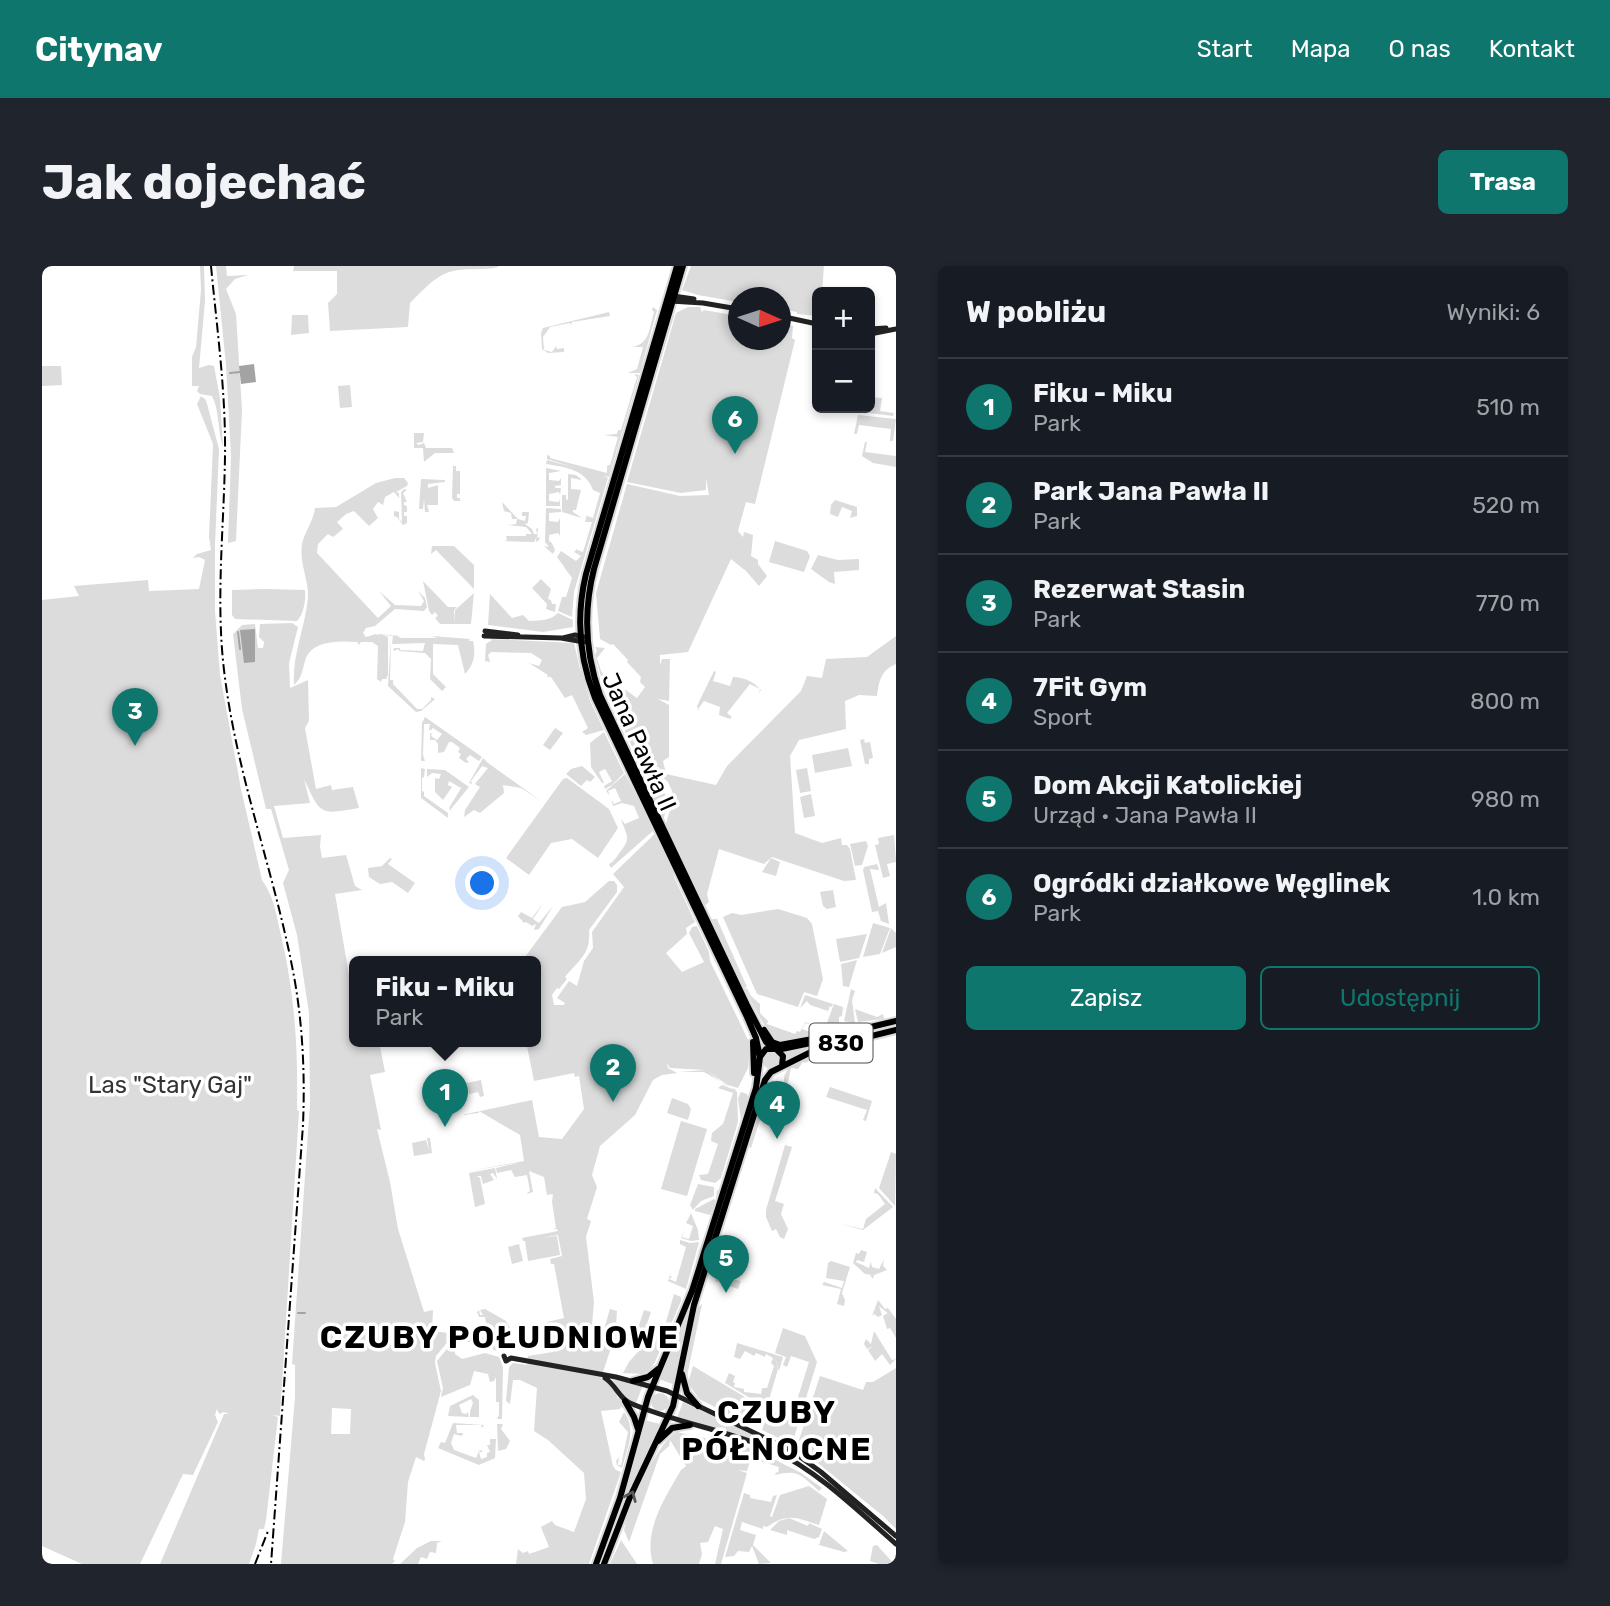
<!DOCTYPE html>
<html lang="pl">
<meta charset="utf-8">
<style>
body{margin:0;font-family:Rubik,sans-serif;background:#20242c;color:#f1f3f6}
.controls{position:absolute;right:21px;top:21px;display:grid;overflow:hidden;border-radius:10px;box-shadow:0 4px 10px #0003}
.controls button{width:63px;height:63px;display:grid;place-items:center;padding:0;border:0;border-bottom:2px solid #363941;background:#171b24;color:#f1f3f6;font:35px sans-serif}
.compass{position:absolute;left:686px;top:21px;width:63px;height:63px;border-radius:50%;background:#171b24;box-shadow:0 4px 10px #0003;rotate:93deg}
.you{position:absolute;left:441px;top:618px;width:24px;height:24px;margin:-18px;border:5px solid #fff;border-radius:50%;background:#1a73e8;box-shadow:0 0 0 10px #1a73e833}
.badge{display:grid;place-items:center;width:46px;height:46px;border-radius:50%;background:#0f766e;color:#fff;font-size:23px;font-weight:700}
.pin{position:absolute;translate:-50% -58px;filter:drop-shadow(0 2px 4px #0008)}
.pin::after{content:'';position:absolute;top:37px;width:24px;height:21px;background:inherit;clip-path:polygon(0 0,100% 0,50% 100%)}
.popup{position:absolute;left:307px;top:690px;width:192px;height:91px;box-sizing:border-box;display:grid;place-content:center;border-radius:10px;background:#171b24;filter:drop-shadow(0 2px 5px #0005);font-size:23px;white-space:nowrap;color:#9ea1a6}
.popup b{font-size:26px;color:#f1f3f6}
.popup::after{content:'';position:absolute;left:50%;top:100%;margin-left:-14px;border:14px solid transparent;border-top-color:#171b24}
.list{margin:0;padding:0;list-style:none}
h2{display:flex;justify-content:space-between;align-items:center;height:91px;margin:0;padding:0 28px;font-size:30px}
h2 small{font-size:23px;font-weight:400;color:#9ea1a6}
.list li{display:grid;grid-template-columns:46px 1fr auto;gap:21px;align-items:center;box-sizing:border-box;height:98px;padding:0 28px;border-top:2px solid #363941}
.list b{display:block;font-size:26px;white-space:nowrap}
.list p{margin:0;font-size:23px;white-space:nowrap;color:#9ea1a6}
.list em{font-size:23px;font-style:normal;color:#9ea1a6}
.actions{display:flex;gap:14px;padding:21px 28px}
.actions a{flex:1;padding:16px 0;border:2px solid #0f766e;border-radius:10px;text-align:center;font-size:24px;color:#0f766e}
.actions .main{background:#0f766e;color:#fff}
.map{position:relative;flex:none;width:854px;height:1298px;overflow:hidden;border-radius:10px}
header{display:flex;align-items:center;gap:42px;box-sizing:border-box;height:98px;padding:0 35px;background:#0f766e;color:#fff}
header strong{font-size:33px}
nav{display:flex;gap:38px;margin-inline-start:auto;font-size:24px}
.intro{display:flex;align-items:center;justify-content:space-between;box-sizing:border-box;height:168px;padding:0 42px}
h1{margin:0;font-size:49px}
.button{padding:18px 32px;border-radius:10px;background:#0f766e;color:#fff;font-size:24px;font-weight:700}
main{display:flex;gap:42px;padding:0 42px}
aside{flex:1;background:#171b24;border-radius:10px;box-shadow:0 4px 10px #0003}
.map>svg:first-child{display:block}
.green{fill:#dcdcdc;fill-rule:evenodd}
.water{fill:#a3a3a3}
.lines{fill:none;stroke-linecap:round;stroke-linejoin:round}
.stream{stroke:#a3a3a3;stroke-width:2}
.primary-casing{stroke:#dbdbdb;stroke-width:10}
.secondary{stroke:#222;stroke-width:5}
.primary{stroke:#000;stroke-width:6}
.rail{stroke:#000;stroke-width:2;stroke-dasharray:10 3.5 2 3.5;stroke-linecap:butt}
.oneway{stroke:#595959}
.labels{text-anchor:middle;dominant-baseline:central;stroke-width:7;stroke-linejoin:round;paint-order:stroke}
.shield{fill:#fff;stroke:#4c4c4c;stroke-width:2}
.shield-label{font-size:23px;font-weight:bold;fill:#000}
.street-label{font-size:24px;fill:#000;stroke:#fff}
.park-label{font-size:24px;fill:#333;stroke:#fff}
.district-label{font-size:32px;font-weight:bold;letter-spacing:2px;fill:#000;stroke:#fff}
</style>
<header>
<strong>Citynav</strong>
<nav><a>Start</a><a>Mapa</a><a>O nas</a><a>Kontakt</a></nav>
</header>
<div class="intro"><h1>Jak dojechać</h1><a class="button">Trasa</a></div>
<main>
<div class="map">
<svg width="854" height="1298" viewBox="0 0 854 1298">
<rect width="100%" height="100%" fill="#fff"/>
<path class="green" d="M158 0H162L163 35 157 102 167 99 172 100 178 132 181 181C175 164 178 145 170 130L158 128 155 125 157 120H150V91L154 81 159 24Z
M174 0H184L185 10 206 9 193 13 184 23 194 48 200 144 194 275 186 277 189 190 184 99Z
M252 0H456V1C442 5 423 1 407 6 392 11 379 26 368 37L366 61 288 65 286 37 295 28V5H251Z
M649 0H782L780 26H775V50L755 48V46L739 43 738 32H696V36L656 29 640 24Z
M611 41 615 44 598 107H586L595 103 601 81H591C608 77 607 63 612 46L610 44Z
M646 41H658L660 46 662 44 696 50V74H738L739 57 751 60 750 72 753 74 713 238 704 236 696 265 701 271 702 266 711 269 709 290 716 294V298L725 310 717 320 704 305 689 293 646 386 618 389V399L620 393H628L627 435 616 433 627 439V491L621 495 624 508 674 519 685 500 759 425 765 410 780 412 784 393 825 391 854 370V398C839 404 837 415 835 430L817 429 803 435 804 463 757 474 748 490 753 567 780 577 799 572 800 579H805L808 583 814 614 802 615 730 591 722 598 677 583 665 628 667 636 661 641 639 591 628 596 632 611 653 656 644 662 645 668 624 687 640 706 662 696 647 667 650 661 655 660 667 686 668 695 708 778 706 802 696 822 686 819 666 806 683 819 695 824H693L695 826 696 856 679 912 673 917 659 914 657 909 666 908 676 878 669 875 670 867 681 858 691 827 676 822 680 819 693 824 662 806H637L663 804 628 802 625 797 626 802 635 807 620 809 611 814 593 849 558 880 550 909 555 921 545 953 549 955 544 971 552 1036 550 1059 562 1063 568 1043 575 1045 574 1059 595 1065 602 1044 609 1046 598 1078 595 1081 572 1073 559 1112C567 1116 575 1124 576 1133L577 1130 583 1139 580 1142 579 1140 578 1143 559 1145 571 1200 574 1204 579 1206 547 1298H474L476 1283 481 1287 486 1285 487 1288 507 1281 499 1261 510 1255 513 1259 532 1266 544 1233 542 1207 506 1174 492 1165 495 1122 478 1114H471L468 1138 464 1135 467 1101 471 1097 485 1099 486 1090 511 1086 505 1056 522 1052 512 998H509L508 993 520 990 516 969 500 972 515 970 518 989 486 995 483 975H481L480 972 516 965 515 963H511L514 962 510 936 511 928 505 929 502 911 487 905 491 926 484 928 488 925 485 909 473 911 469 904 455 907 454 902 475 897 427 905 482 895 478 869 437 845V847L419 849 490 834 497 871 520 873 542 843 537 810 533 811 532 807 492 815 484 775H494V695H480L520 641 543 636 567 615H572L575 619V626L547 664C549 688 537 694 523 711L525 713 517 723 515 722 510 729 512 739H522L523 737 515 732 527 715 535 720 542 695 551 682 550 666 582 621 571 608 624 557 631 534 630 525 626 516 593 487 561 418 553 389 555 385 553 381 563 382 555 392 559 405 572 425 578 420 595 432 603 421 598 416 599 411 585 396 586 394 571 378 569 379 558 373 554 327 585 218 638 230 667 229 664 212V224L639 227 585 216 634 47Z
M567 46 568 50 530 56 529 59 528 57 508 61 501 71 502 84 510 86 514 80 515 83 522 82V86L506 87 500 83 499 67 501 62Z
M250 49H266L267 67 249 69Z
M631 49 632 50 589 190V183Z
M0 100H19L20 119 0 120Z
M592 108 597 109 567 211 561 210 566 212 532 326 530 351 516 345 520 331H524L530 312 515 291 519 285 534 295 539 290 532 286 536 282 535 284 541 286 550 256H543L545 248V250L551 252 558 227 551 224C544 204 524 201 504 198L505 194 537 203 505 193V189L508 190V192L565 207V200L568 199 576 171 562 169 575 168 576 164H579L595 111Z
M308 119 310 141 298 142 296 120Z
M159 130 164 134 177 183 173 279V345L178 409 199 523 220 614C231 629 234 646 238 665 253 728 256 780 255 844L257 845 238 1150 230 1149 236 1151 224 1254 222 1263H217L214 1278 207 1298H118L182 1148H187L182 1146 177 1148 175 1143 173 1149 176 1156 151 1209 141 1208 98 1298H40L0 1280V334L37 330 32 320 106 314 107 325 157 323 163 294 157 291 151 292 155 288 169 284 167 271 171 178 155 138Z
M828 131 840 132 838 145 852 147 851 150 819 146 821 142H828Z
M816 149 854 153 851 175H848L849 163 817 159 815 168H812Z
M372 167H382L381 176 374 177 377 179 382 177 384 182H410L412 187H393L382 196 381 182H372Z
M823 176H825L823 186 854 190V201L831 197 820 190Z
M411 200H414V205H418V228H415V232H418V235H412L410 232Z
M504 202 519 205 507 207V214L517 215 519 212V219L513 220V222H519L518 229 517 226 507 228V235L517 236 518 233V240H504Z
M526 208 534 209 540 214 529 212V223L539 224 534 244H531V246L540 252 520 246V229H524V233L526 234Z
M353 212H362L366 217 365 220 354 226 357 227V232L352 226 343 231 341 239 336 236 331 243 336 252 327 260 312 245 304 248 295 256 301 263 291 271 286 268 276 278 275 287 336 352 349 340 337 325 353 339 379 340 382 335 376 325 383 332 385 341 382 345 353 343 333 360 324 362 321 367 324 371 334 368 337 370 336 368 359 370H355L359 372H395L390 370 428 373 427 375H431C434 387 432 399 423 408L416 379 391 378V408L404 421 400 425 388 413 389 393 383 387 357 385V383L351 385 352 382H358V384L381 385 383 377 350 378 351 370 341 369 346 371V409L344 413H340L339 416 335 413 336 380 330 376H319L317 379 315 376C297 375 269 374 263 395 260 405 260 412 252 419 250 389 263 362 266 332 267 314 257 297 260 278 263 265 271 256 273 242L294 241 334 217Z
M379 213 403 214V216L386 218V222L396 219V239H385L387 246H383L382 233 381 243H377Z
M362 223 365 224 361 227 365 236H362V239L365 240V246H362V250H365V257L361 259 355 251 352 250V245L357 246V253L360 256 359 226Z
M793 234 815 241V250L808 252 810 245 800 241 796 251 788 248 789 239Z
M460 236 476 253 483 255 484 250H480V246H487L486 257 483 258 490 263 492 268H495L494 263 496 262 495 272 498 271 497 274 494 276V272L492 276 462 275 465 274 464 270H484V268H490L484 261 465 259 474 258 475 253H470L469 247 462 245Z
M504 242 519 243V246L507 247V255L516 256 518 252V270L516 267 507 269V275L510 277 513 284 511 288 502 280 507 281 503 276Z
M733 275 765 285 768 290 762 306 727 296Z
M390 280H412L432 299V323L394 284 389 288Z
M776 289 796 294 817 293V304L792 306 793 318 787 316 769 303Z
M499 313 509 323 506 333 509 334 510 338H514L513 346 504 343 505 338 490 322Z
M381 315 406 341H415L412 344V357L413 344 432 327 429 358H398L393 352 396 350 393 346 390 349 387 345Z
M225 323 263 324C264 333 262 348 255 355L193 353 190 349V324Z
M448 328 470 352 481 349 487 355C497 354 509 355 516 347L531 354V361L501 366 446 359Z
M250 357 256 361 247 397 248 422 266 414 267 455 263 462 274 523 289 519 290 524 311 521 317 542C277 549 279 549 262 513L268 537 232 540 241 572 279 569 278 581 280 592 304 589 313 620 320 624 293 628 312 738V775H337L343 806 328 809 339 864 335 863 348 916 356 963 382 1046 391 1044 390 1065 441 1071 445 1065 443 1051H437L435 1046 437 1044 438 1049H441L438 1044 443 1043 464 1055 469 1063 464 1085 452 1084 444 1077 439 1078 408 1073 394 1090 393 1097 399 1125 382 1188 383 1193 382 1195 374 1191 366 1216 363 1256 351 1293 353 1295 350 1298H239L253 1131V1099L250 1098 268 837 267 747 255 669 241 617 247 604 229 543H224L200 443 191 368 200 359 213 358 216 382H221L222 376 217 371 218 358ZM290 1142 309 1143 308 1168H289Z
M349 371 348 414H351V418L375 443H380L389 434V431L393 433 379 445 374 446 346 420Z
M449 373 532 377 539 407 537 392 539 391 565 463H563L542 415 548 435 562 464 544 469 540 466 546 462 530 429 523 432 509 411H505L506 409 487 397 497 400 500 394 489 387 449 386 446 389 448 396 443 395 444 378 450 374Z
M672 405 674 406 671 415 688 420 691 411C702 411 712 416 719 424L717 427 718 423 708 418 685 447 690 451 688 453 677 449 678 441 662 435 656 443 658 444H656L655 440Z
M383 451 440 491 437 495 428 489 424 493 427 496 424 497 417 492 419 488 416 486 418 482 410 476H407L402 486 396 487V478L393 474H388V467L386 466 390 468 389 470 395 474 400 468 391 462 389 464H387L388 458H382L381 489 383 495H379L380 457Z
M513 462 521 467 508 484 501 479Z
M562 466 582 507 570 519 563 523 562 520 570 515 563 503 557 506 562 517H560L549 501 548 477Z
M822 473 823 477 828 476 831 492 827 493V498H823L818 474Z
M806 482 810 500 773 507 770 489Z
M441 492 446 497 499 535 479 522 461 519 462 527 438 547 432 544 422 551 423 544 438 521 433 518 446 502 440 500 429 515 430 518 427 517Z
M540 500 553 511 548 516 545 514 539 520 524 508 529 503Z
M379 502 383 503 382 511 380 512V525L382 526V530L406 547V552L379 532Z
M765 502 769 525 758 527 754 504Z
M385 503 403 504 427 521 409 543 410 546 407 542 421 519 419 522 407 515 406 519 410 521 401 534 393 526V512L397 513 399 508 390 507 385 511Z
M601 504H605C619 520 633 533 620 554L599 508Z
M583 508 612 564 569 602 567 598C571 596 574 592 578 586 590 571 584 569 579 553L583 558 597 552 592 540 580 537 571 540 569 533 572 538 579 535 573 522 566 525 568 530 564 525Z
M525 512 567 543 576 562 556 592 530 573 509 577 487 609 464 592 521 513Z
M769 528 773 550 762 552 758 531Z
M852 569 854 596 845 598 848 610 841 612 833 579 837 578 836 572Z
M824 575 826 580 820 599 813 600 808 578Z
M348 592 350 593 346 598 373 617 366 627 350 616 338 618 327 611 326 602 340 600Z
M729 592 738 596 734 610 720 606Z
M835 598 837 604 828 603 837 641 844 637 847 658 839 655 836 645 830 646 821 604 822 601Z
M791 624 794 641 785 643 781 640 778 626Z
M502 636 491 653 497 657 511 640 497 663 492 664 494 658 490 660 484 656 482 657 476 650 479 646 490 652Z
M736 643 765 652 770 658 781 713 775 730 762 726 756 741 715 728 681 651 690 647 699 649Z
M671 653H675L705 721 702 722 670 654Z
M831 657 848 662 838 688 821 691Z
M849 662 854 667V681L840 687Z
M825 668 817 692 798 696 794 673Z
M815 694 807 721 801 720 799 698Z
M705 722 709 730 718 738V747L726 755 725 758 753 768 755 765 758 766 763 756 775 760 776 758 777 761 773 762V760L763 757 760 763 768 766 776 765V768L735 775C721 761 712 741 703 723Z
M809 723 813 725 810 734 813 757 802 755Z
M763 729 791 738 790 741 788 740 786 745 768 739 765 735 758 742Z
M792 738 801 741 800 750 797 751V762L780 767 779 763 783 762Z
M813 743 835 751 841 748 842 753 816 756Z
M843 760V765C814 772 764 777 742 798L740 786Z
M795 784V789L781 788 763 797 761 796 756 803 749 802 743 830 748 832 742 835C742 828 741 819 742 812 745 793 779 787 795 784Z
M720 794a9 9 0 1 1 18 0a9 9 0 1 1-18 0Z
M439 814 442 830 438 831 436 826 427 828 425 817Z
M731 814 734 820 726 829 738 833V836L723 831 722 834 726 835 722 841 709 882 705 879 724 819Z
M788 821 830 835 824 855 821 854 825 844 784 831Z
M699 826 705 828 706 831 681 914 677 918 680 915 699 854 696 832Z
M630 832 646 838 649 843 646 854 625 847Z
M639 855 665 863 645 930 619 923Z
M385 872H388L390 887 372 890 370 877 384 874 387 885Z
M743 879 750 881 733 935 742 938 739 948 746 963 742 973 738 971 734 963 730 965 724 951V944Z
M849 886 854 888 853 940 837 922Z
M453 902 455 913 451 907 448 908 452 914 441 918 439 910H435L438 912 443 938 433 941 427 907Z
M656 918 672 921V930L659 935 651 944 648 939Z
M833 922 851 941 821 964 798 958 821 963 824 953 843 938 836 928 832 927Z
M675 923 677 928 667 960 671 943 668 949 653 945V943L672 933 674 935Z
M649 947 656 964 657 974 649 975 639 972 644 961 640 971 647 973 651 960 644 957Z
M638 974 648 977 657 976 644 1023 626 1015 628 1009 630 1007 628 1010 630 1011 627 1013 634 1016 644 981 638 978Z
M477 978 481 995 470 998 466 981Z
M819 984 825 986 822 996 815 994 814 996 827 1002 829 996 830 1001 837 1003 842 993 841 1000 845 1004 832 1009 831 1013 828 1009H831L823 1008 811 997 814 987 817 988Z
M679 994 688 997 686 1003 691 1013 699 1015 696 1023 673 1015Z
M789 995 808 1001 800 1027 803 1034 802 1040 795 1038 799 1023 780 1019 782 1016 800 1022 802 1015 784 1012 786 997Z
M651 1027 654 1028 633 1119 617 1113Z
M632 1028 639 1031V1035L613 1096 608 1104 600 1108 581 1107 587 1096 602 1079 604 1080 612 1061 622 1063Z
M836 1034 843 1043 846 1042 854 1053V1072L848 1062 845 1063 841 1050 846 1047 848 1049 837 1040 840 1049 836 1051 832 1048 830 1050Z
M660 1038 644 1115 641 1112 642 1105 644 1106 642 1102 655 1042Z
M741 1062 763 1070 775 1096 751 1175 745 1176 720 1164 727 1143 740 1150H750L767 1096 749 1090 745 1101 741 1099 744 1091 733 1087Z
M832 1065 850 1094 854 1093 848 1099 840 1088 833 1095 826 1084 831 1080 825 1083 822 1078 824 1073 829 1078Z
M695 1077 741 1091 737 1105 733 1091 736 1103 726 1137 720 1135 718 1138 683 1117 687 1107 693 1110 691 1116 693 1117 692 1121 702 1123V1126L719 1128 720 1122H725L732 1100 729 1097 731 1092 724 1088 723 1091 714 1087 712 1090 703 1085 698 1093 692 1091Z
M409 1078 412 1079 413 1088 420 1093 443 1087 457 1091 461 1101 460 1153H455L457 1149V1136H454V1111L452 1115 448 1116 446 1108 432 1105 428 1119 399 1131 401 1122 395 1095Z
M651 1100 718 1140 717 1151 713 1161 657 1133 646 1117Z
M854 1102V1263L841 1250 755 1180 778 1110 821 1124 824 1116H831Z
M570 1113 601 1119 594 1137 584 1133Z
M609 1136a9 9 0 1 1 18 0a9 9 0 1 1-18 0Z
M431 1129 437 1134V1151H428V1145L431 1137 429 1133 417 1139 420 1147 424 1148 426 1146 427 1151 406 1150 408 1140Z
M641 1136 746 1186 692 1167 635 1152Z
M582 1146C595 1163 585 1183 580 1202L575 1199 574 1195 577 1191 576 1199H579L586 1166 577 1156Z
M602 1154 618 1158 573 1261V1257Z
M411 1157 442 1159 440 1162 439 1159H414L415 1167H421L420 1170 412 1168 409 1177 412 1184 434 1192 437 1185 439 1184 441 1186H437L439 1193 445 1191V1187L448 1186 445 1179H448V1173H454L453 1192 437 1199 396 1182 399 1176 403 1177Z
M455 1158H461L459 1163 468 1175 464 1183 456 1185Z
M635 1166 712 1183 705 1205 696 1204 705 1207 679 1298H673L681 1263 673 1260 666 1276 658 1277 660 1288 657 1298H611C601 1264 623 1232 639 1204L644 1200 628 1174 627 1180 618 1188 587 1276 582 1264C585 1244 617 1173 635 1166Z
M714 1184 759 1207 780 1222 777 1225C759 1210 758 1203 733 1209L728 1225 734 1206 736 1207 737 1201 718 1195 711 1197Z
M767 1220 785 1233 777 1259C755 1252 746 1246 725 1261L721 1260V1263L700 1256 698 1264 714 1269 711 1279 729 1297 717 1298 710 1280 707 1286 696 1285 692 1290 683 1291 702 1227 708 1229V1232L729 1236 731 1230 735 1229 728 1250 730 1251 738 1229Z
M747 1252 766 1260 767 1257 780 1263 777 1271 772 1273 745 1264V1269L728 1264 737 1255Z
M782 1265 806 1285 802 1286 777 1279Z
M579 1274 595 1298H568Z
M389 1275H400L395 1277 394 1287 388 1286 385 1293 379 1291 376 1298H358L375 1282Z
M835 1279 852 1298H837L828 1295 831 1280Z"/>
<path class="water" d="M212 98 214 116 199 118 197 100Z
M213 363V396L202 397 198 364Z"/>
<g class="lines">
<path class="stream" d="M188 107 198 106
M196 366 198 383
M256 1047H263"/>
<g class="primary-casing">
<path id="primary" d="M641 0 552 303C541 346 543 387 558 429L705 739 724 776 730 782
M722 764 730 776 738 779 814 765
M812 765 854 755
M711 776 712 807
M735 784 778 775
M718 791 724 783H734L741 790 740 800
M640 1108 645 1127 656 1140
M591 1115 606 1111 616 1103
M583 1135 592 1151 596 1163
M616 1175 630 1162 648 1159
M554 1298 578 1232 606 1131 650 1025 714 822 718 791 714 772 705 751 553 432C537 392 534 350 544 308L635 0
M562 1298 588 1231 631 1140 652 1039 723 814 729 806 773 784 854 764"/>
</g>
<path class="secondary" d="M631 30 652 33
M628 35 661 37 696 43
M738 50 775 58
M828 63 844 62
M828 68 854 63
M443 365 476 369
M442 370 519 372 542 376
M521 372 533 369 542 371
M462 1090 464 1095 469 1092 574 1111 625 1125 750 1185 779 1206 854 1270
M563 1112C574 1119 577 1132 588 1137 634 1157 685 1164 731 1184 777 1206 816 1245 854 1278"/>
<use href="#primary" class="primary"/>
<path class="rail" d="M169 0C175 63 184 127 183 190 182 264 173 338 183 412 196 515 235 614 253 716 261 763 263 811 261 859L229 1298
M213 1298 226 1265"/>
</g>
<defs><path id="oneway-chevron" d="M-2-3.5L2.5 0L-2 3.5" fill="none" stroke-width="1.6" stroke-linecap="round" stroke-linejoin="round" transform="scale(1.75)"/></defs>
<use class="oneway" href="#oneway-chevron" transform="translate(589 1230) rotate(-67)"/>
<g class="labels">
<rect class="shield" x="767.5" y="757.5" width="63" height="39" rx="5"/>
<g class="shield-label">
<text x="799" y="777">830</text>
</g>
<g class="street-label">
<text transform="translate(597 476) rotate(66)">Jana Pawła II</text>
</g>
<g class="park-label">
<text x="128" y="819">Las "Stary Gaj"</text>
</g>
<g class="district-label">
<text x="458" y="1071">CZUBY POŁUDNIOWE</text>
<text x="735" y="1146">CZUBY<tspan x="735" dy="37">PÓŁNOCNE</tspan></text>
</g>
</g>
</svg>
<div class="controls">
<button>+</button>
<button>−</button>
</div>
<svg class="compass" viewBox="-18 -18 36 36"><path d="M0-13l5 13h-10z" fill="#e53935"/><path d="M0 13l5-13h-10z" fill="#9ea1a6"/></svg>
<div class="you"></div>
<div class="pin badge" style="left:403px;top:861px">1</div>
<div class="popup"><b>Fiku - Miku</b>Park</div>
<div class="pin badge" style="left:571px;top:836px">2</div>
<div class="pin badge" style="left:93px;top:480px">3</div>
<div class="pin badge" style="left:735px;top:873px">4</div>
<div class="pin badge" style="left:684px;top:1027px">5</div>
<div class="pin badge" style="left:693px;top:188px">6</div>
</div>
<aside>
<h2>W pobliżu<small>Wyniki: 6</small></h2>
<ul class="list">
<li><span class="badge">1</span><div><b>Fiku - Miku</b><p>Park</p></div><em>510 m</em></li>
<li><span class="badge">2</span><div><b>Park Jana Pawła II</b><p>Park</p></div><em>520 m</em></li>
<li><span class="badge">3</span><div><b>Rezerwat Stasin</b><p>Park</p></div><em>770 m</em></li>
<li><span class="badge">4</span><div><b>7Fit Gym</b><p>Sport</p></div><em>800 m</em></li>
<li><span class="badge">5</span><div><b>Dom Akcji Katolickiej</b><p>Urząd · Jana Pawła II</p></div><em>980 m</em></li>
<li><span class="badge">6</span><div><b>Ogródki działkowe Węglinek</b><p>Park</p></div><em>1.0 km</em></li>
</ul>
<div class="actions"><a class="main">Zapisz</a><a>Udostępnij</a></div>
</aside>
</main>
